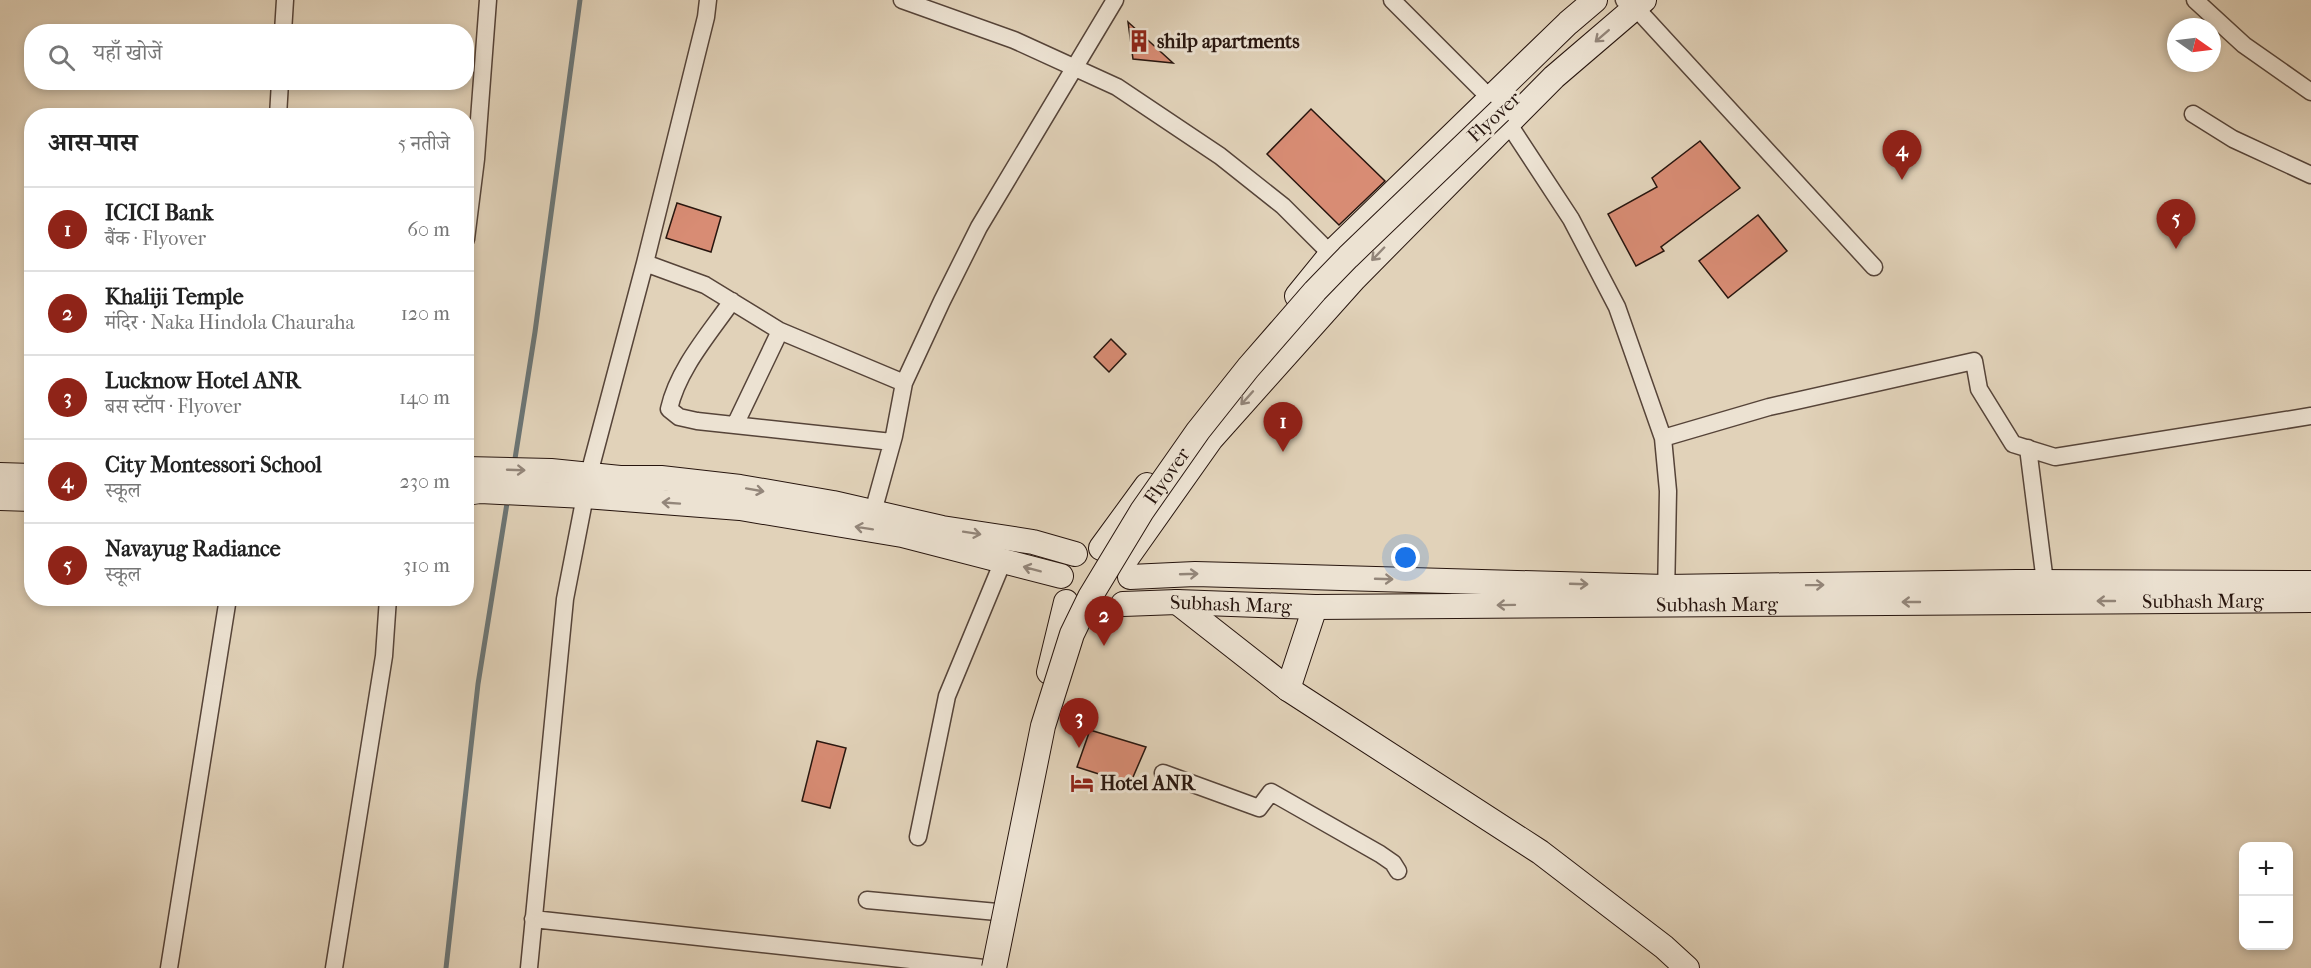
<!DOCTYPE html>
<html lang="hi">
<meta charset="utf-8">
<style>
body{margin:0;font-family:"IM FELL French Canon","Noto Serif Devanagari",serif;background:#f2f2f2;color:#222}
.controls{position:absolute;right:18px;bottom:18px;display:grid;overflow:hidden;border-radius:12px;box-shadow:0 3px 9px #0003}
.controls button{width:54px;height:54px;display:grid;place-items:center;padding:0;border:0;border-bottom:2px solid #e0e0e0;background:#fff;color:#222;font:30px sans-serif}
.compass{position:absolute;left:2167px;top:18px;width:54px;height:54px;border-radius:50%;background:#fff;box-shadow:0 3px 9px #0003;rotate:104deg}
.you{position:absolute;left:1406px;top:558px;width:21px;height:21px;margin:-15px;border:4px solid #fff;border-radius:50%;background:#1a73e8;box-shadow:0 0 0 9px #1a73e833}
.badge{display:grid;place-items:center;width:39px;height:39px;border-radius:50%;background:#8f2418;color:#fff;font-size:20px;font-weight:700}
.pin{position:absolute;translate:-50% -50px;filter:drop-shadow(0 2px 3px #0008)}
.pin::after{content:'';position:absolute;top:32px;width:21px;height:18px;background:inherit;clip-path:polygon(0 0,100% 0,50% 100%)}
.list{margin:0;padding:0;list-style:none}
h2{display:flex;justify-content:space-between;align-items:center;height:78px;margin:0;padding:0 24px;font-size:26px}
h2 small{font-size:20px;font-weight:400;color:#767676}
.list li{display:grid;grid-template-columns:39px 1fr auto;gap:18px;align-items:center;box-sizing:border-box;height:84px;padding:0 24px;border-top:2px solid #e0e0e0}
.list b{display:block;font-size:22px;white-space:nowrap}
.list p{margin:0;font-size:20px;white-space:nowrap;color:#767676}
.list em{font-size:20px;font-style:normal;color:#767676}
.icon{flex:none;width:33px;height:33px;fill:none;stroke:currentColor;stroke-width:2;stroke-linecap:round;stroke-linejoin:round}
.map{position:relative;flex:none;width:2311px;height:968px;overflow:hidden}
.search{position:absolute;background:#fff;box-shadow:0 3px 9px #0003;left:24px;top:24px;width:450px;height:66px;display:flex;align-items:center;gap:15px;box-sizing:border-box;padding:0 21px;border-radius:24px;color:#767676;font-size:22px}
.panel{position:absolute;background:#fff;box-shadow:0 3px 9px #0003;left:24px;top:108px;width:450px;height:498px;border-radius:24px}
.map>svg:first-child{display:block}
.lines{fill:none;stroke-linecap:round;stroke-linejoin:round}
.stream{stroke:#6b7575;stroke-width:5}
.building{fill:#d88c74;stroke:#27150e;stroke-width:1.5}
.street-casing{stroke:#564439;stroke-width:19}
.secondary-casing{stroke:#27150e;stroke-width:26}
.street{stroke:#ece2d2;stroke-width:16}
.secondary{stroke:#ece2d2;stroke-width:24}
.secondary-bridge-casing{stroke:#27150e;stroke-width:26;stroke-linecap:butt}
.secondary-bridge{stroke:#ece2d2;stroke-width:24}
.oneway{stroke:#93867a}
.labels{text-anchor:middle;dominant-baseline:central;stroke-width:6;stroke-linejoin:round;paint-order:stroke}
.poi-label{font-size:20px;font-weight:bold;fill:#27150e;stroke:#ece2d2;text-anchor:start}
.street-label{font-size:20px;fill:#27150e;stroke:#ece2d2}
</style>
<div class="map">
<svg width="2311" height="968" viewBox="0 0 2311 968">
<rect width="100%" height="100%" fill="#e1d2b9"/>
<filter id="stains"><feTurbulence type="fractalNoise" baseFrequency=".00333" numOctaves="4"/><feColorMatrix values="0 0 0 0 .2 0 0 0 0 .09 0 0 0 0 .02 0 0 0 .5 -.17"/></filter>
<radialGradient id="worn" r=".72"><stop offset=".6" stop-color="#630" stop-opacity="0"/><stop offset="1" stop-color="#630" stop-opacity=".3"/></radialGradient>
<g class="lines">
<path class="stream" d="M514 465 535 332 580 0
M446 968 478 684 508 497"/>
</g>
<path class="building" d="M1128 22 1173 63 1133 59Z
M1311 109 1385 181 1339 225 1267 154Z
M1700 141 1740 188 1661 247 1664 251 1636 266 1608 214 1657 187 1652 178Z
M677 203 721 217 711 252 666 238Z
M1758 215 1787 251 1728 298 1699 261Z
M1111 339 1126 354 1109 372 1094 357Z
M1090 730 1146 747 1130 784 1077 767Z
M817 741 846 748 830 808 802 801Z"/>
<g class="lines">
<g class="street-casing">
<path id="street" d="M902 0 1014 40 1117 87 1220 156 1283 206 1337 260
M1392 0 1490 98
M1624 0 1635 7 1874 267
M2195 0 2244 45 2311 92
M283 32 285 0
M2193 114 2233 139 2311 175
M278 116 280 82
M1508 123 1571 219 1617 307 1663 438 1668 491 1666 597
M466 239 476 159 488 0
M645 263 705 285 780 331 904 383
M732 301C709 334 678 369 669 409L679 417 697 421 892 442
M735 425 780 331
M1663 438 1769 407 1974 361 1979 389 2013 444 2055 457 2311 416
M2028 448 2046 590
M589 474 645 263 706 17 708 0
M873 512 894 436 904 383 942 301 979 227 1115 0
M1163 773 1259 808 1271 792 1380 854 1393 863 1398 871
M918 837 947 696 1003 561
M867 900 997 912
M533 919 984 968
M169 968 228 598
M334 968 384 656 388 598
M529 968 565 599 585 496"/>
</g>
<g class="secondary-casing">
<g id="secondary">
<path d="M1297 296 1336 248 1568 23 1595 0"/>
<path d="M466 469 551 471 620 478H661L740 487 833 503 942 528 1033 542 1075 554"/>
<path d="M0 475 32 476"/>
<path d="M466 493 480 491 585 496 740 508 902 535 1061 576"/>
<path d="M0 498 32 499"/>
<path d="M1101 548 1147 485"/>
<path d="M1124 562 1211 439 1354 279 1554 77 1644 0"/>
<path d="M1130 577 1195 574 1666 587 2016 582 2311 583"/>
<path d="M1177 602 1288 689 1540 852 1664 947 1687 968"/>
<path id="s1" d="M1123 604 1177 602 1315 607 2311 600"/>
<path d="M1049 672 1066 602"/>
<path d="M1288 689 1315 607"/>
</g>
</g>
<use href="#street" class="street"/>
<use href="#secondary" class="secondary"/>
<g class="secondary-bridge-casing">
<g id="secondary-bridge">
<path id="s2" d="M994 968 1043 726 1072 634 1090 597 1142 511 1198 431 1248 368 1315 291 1348 257 1500 111"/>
</g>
</g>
<use href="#secondary-bridge" class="secondary-bridge"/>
</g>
<defs><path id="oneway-shaft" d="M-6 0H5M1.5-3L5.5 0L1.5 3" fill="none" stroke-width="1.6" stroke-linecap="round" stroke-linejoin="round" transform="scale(1.5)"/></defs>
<g class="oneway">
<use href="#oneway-shaft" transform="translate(1602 36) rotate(139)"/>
<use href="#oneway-shaft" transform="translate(1378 254) rotate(134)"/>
<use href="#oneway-shaft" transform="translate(1247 398) rotate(132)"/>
<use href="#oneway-shaft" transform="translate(516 470) rotate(2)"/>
<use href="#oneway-shaft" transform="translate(755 490) rotate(10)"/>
<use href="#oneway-shaft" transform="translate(671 503) rotate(-176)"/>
<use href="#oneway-shaft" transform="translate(864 528) rotate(-171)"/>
<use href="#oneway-shaft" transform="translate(972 533) rotate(9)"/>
<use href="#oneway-shaft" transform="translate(1032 569) rotate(-165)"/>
<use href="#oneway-shaft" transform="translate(1189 574) rotate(-2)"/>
<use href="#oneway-shaft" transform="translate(1384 579) rotate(2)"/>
<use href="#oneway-shaft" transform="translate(1579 584) rotate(2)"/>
<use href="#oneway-shaft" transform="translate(1815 585) rotate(-1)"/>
<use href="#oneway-shaft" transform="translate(2106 601) rotate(180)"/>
<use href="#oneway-shaft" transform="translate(1911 602) rotate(180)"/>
<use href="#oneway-shaft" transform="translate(1506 605) rotate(179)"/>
</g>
<defs>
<g id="building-bare" transform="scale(1.8)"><path d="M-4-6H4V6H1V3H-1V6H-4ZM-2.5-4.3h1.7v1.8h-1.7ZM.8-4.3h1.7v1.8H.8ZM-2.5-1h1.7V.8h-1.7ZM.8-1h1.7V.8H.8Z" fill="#8f2418" stroke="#ece2d2" stroke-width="2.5" paint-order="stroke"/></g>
<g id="hotel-bare" transform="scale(1.8)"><path d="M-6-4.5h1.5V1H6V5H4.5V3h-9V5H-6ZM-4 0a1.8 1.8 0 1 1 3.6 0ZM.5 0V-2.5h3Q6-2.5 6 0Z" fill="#8f2418" stroke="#ece2d2" stroke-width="2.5" paint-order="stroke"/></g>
</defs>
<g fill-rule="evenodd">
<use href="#building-bare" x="1139" y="41"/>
<use href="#hotel-bare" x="1082" y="783"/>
</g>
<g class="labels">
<g class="poi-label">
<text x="1157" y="41">shilp apartments</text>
<text x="1100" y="783">Hotel ANR</text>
</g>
<g class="street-label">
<text transform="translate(1494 117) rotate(-43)">Flyover</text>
<text stroke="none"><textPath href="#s2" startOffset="528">Flyover</textPath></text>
<text stroke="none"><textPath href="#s1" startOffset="1080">Subhash Marg</textPath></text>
<text stroke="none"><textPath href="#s1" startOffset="594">Subhash Marg</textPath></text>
<text stroke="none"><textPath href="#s1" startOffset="108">Subhash Marg</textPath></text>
</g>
</g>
<rect width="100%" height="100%" filter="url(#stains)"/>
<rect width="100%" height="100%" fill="url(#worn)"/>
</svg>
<div class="controls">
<button>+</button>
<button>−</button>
</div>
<svg class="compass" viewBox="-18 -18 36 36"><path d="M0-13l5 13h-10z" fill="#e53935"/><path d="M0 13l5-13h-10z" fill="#767676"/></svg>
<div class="you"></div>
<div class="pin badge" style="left:1283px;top:452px">1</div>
<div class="pin badge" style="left:1104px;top:646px">2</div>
<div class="pin badge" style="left:1079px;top:748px">3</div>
<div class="pin badge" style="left:1902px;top:180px">4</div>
<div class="pin badge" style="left:2176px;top:249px">5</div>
<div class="search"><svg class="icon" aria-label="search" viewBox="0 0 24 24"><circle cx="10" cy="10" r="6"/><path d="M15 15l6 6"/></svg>यहाँ खोजें</div>
<section class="panel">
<h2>आस-पास<small>5 नतीजे</small></h2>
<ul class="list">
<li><span class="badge">1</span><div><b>ICICI Bank</b><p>बैंक · Flyover</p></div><em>60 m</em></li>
<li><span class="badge">2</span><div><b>Khaliji Temple</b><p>मंदिर · Naka Hindola Chauraha</p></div><em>120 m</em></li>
<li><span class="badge">3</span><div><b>Lucknow Hotel ANR</b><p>बस स्टॉप · Flyover</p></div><em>140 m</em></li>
<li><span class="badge">4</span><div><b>City Montessori School</b><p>स्कूल</p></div><em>230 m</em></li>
<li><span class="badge">5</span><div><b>Navayug Radiance</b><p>स्कूल</p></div><em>310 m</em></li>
</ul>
</section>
</div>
